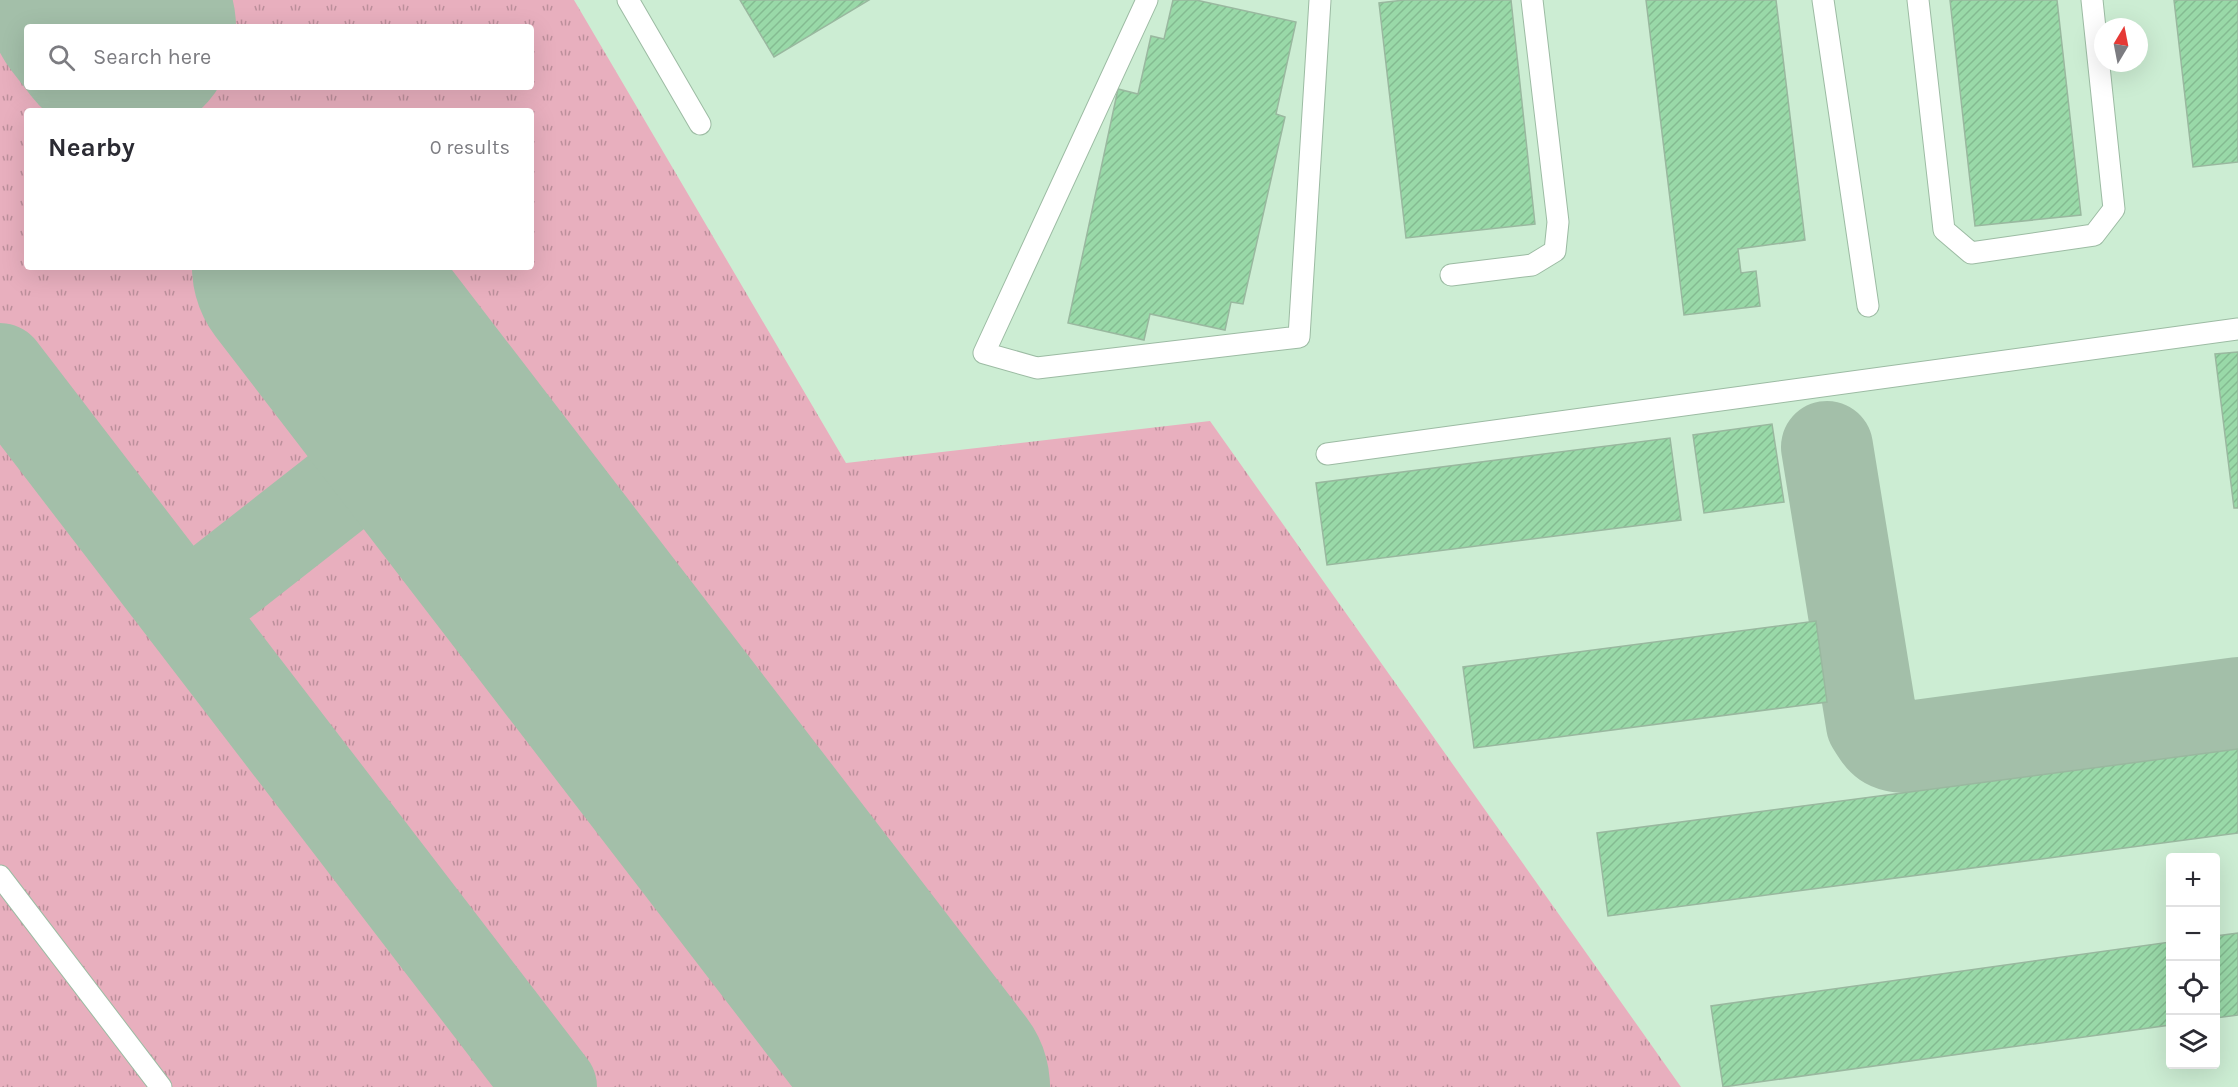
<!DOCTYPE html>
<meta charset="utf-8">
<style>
body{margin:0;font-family:Karla,sans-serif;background:#f7f7f7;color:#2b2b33}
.controls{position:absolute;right:18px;bottom:18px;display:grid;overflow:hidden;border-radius:6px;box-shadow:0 6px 24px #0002}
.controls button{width:54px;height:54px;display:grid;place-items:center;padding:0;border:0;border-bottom:2px solid #e1e1e2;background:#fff;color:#2b2b33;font:30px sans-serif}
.compass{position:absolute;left:2094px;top:18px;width:54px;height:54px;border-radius:50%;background:#fff;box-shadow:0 6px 24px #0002;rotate:10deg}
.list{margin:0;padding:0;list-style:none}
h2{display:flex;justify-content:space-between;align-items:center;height:78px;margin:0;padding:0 24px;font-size:26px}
h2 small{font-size:20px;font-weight:400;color:#7c7c81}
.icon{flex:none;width:33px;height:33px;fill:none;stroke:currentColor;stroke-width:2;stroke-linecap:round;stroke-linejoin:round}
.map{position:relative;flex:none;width:2238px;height:1087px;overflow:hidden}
.search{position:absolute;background:#fff;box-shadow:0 6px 24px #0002;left:24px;top:24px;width:510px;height:66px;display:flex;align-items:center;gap:15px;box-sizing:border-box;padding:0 21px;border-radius:6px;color:#7c7c81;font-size:22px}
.panel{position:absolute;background:#fff;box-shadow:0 6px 24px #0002;left:24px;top:108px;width:510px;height:162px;border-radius:6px}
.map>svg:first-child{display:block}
.grass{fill:url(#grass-tufts);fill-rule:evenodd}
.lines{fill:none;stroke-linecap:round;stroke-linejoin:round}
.taxiway{stroke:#a3bfa9;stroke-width:92}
.runway{stroke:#a3bfa9;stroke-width:228}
.building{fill:url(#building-hatch);stroke:#99b89f;stroke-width:1.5}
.lane-casing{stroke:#9cbba3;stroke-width:23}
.lane{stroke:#fff;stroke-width:21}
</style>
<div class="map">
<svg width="2238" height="1087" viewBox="0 0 2238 1087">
<defs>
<pattern id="grass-tufts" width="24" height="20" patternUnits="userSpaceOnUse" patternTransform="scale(1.5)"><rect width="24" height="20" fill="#e8afbe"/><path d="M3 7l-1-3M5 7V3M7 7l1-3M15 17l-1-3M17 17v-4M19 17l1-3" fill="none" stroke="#bc8f9b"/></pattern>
<pattern id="building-hatch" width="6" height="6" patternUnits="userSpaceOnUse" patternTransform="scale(1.5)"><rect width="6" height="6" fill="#99d9a8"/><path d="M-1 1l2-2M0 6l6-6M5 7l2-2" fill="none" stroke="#84bb91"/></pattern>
</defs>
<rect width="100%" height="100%" fill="#ccedd3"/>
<path class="grass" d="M0 0H574L846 463 1210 421 1681 1087H0ZM27 27H531V87H27ZM27 111H531V267H27Z"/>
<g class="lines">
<path class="taxiway" d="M0 369 551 1087
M1827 447 1872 724C1883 742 1886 746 1908 747L2238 703
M186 610 426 422"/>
<path class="runway" d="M101 0 122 27
M306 267 936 1087"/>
</g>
<path class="building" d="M740 0H869L774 57Z
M1173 0H1196L1296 22 1276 114 1285 117 1243 304 1231 302 1225 330 1150 314 1144 340 1068 323 1118 89 1138 94 1151 36 1164 39Z
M1404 0H1511L1535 224 1406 238 1379 3Z
M1646 0H1776L1805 240 1738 249 1741 273 1756 271 1760 306 1684 315Z
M1950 0H2057L2081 215 1975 226Z
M2174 0H2238V162L2193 167Z
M2238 352V508H2234L2215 354Z
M1772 424 1784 502 1704 513 1693 435Z
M1670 438 1681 520 1327 565 1316 483Z
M1816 621 1827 702 1474 748 1463 667Z
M2238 749V833L1608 916 1597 833Z
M2238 933V1015L2216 1018V936Z
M2170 942V1025L1723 1087 1711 1006Z"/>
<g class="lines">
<g class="lane-casing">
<path id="lane" d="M628 0 700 124
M1147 0 984 353 1037 368 1299 337 1320 0
M1823 0 1868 306
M1918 0 1944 230 1971 253 2094 235 2114 209 2092 0
M1451 275 1532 265 1555 251 1558 222 1532 0
M1327 454 2238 329
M0 876 161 1087"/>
</g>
<use href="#lane" class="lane"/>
</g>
</svg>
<div class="controls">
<button>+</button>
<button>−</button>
<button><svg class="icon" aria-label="locate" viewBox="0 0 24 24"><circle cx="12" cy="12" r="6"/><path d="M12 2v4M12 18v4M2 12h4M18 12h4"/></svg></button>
<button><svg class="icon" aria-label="layers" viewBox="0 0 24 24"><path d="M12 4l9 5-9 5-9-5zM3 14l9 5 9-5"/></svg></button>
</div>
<svg class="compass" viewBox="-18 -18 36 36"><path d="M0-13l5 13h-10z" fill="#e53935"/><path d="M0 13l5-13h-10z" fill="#7c7c81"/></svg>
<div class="search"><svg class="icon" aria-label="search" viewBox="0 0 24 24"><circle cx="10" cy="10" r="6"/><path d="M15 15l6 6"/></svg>Search here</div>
<section class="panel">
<h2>Nearby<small>0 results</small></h2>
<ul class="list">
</ul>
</section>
</div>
